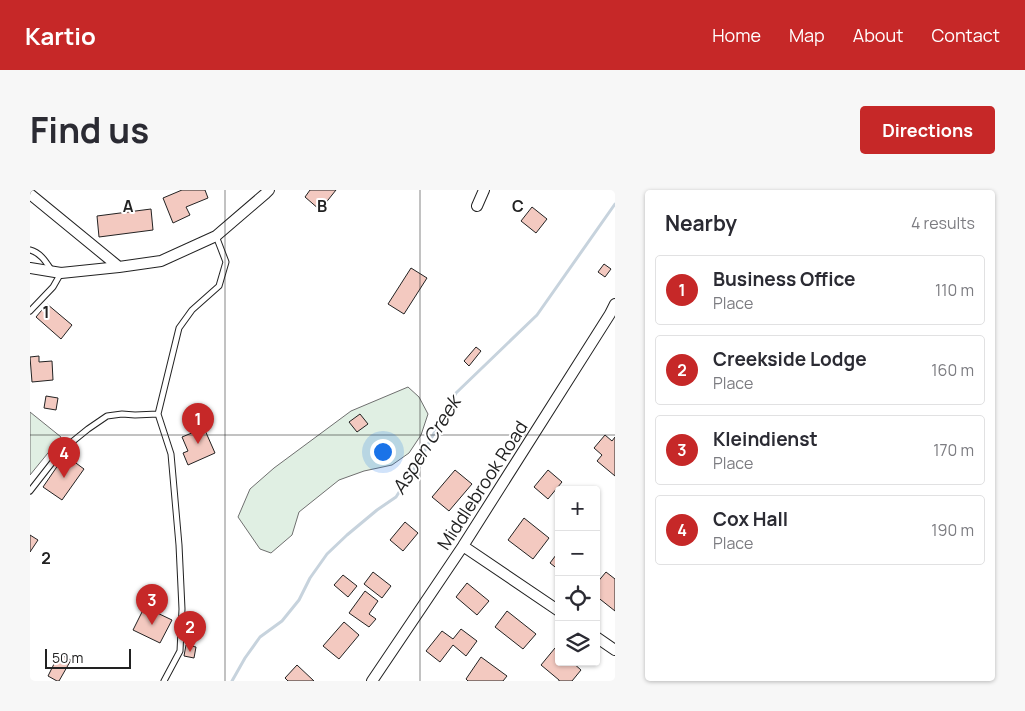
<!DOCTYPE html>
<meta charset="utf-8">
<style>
body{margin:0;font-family:Manrope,sans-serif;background:#f7f7f7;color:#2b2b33}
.controls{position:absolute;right:15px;bottom:15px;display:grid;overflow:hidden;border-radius:5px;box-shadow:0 1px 4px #0004}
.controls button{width:45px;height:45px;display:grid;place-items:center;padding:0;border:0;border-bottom:1px solid #e1e1e2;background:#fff;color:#2b2b33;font:25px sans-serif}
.scale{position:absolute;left:15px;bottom:12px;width:86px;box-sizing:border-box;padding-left:5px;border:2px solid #222;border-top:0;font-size:14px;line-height:18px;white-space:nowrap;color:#222;-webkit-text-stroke:4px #fff;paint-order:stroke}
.you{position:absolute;left:352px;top:261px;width:18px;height:18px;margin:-12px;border:4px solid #fff;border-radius:50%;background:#1a73e8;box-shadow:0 0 0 8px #1a73e833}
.badge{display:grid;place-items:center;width:32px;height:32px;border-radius:50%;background:#c62828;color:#fff;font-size:16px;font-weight:700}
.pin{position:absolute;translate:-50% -41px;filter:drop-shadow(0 1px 2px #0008)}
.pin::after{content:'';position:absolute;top:26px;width:18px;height:15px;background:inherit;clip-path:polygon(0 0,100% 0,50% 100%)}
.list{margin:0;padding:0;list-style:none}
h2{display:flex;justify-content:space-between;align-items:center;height:65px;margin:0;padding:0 20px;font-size:21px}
h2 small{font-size:16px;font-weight:400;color:#7c7c81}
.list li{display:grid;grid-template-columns:32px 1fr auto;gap:15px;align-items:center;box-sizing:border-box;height:70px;margin:0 10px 10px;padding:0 10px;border:1px solid #e1e1e2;border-radius:5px}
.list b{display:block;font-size:19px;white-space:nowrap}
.list p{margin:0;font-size:16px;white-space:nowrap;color:#7c7c81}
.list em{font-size:16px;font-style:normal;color:#7c7c81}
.icon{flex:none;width:28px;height:28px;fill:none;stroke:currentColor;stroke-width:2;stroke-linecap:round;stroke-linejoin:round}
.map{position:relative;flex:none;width:585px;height:491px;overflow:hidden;border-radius:5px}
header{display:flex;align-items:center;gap:30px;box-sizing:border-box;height:70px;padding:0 25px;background:#c62828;color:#fff}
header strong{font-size:24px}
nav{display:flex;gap:28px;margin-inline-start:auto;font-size:18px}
.intro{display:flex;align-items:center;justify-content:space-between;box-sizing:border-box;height:120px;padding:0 30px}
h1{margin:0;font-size:35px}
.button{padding:12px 22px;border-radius:5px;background:#c62828;color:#fff;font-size:18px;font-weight:700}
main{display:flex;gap:30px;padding:0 30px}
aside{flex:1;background:#fff;border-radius:5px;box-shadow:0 1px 4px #0004}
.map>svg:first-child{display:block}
.green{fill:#e0efe3;stroke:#6f6f6f}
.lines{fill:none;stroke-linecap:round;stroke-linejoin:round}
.stream{stroke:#c7d3dd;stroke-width:3}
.building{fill:#f3c9c0;stroke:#222}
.service-casing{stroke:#222;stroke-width:7}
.minor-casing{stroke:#222;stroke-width:12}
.service{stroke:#fff;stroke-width:5}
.minor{stroke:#fff;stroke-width:10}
.grid{fill:none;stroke:#222;stroke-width:1;stroke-opacity:0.55}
.labels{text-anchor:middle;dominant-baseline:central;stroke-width:4;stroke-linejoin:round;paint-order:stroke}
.street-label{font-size:18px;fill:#222;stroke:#fff}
.water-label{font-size:19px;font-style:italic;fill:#222;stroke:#fff}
.grid-label{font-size:16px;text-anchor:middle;font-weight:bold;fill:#222;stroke:#fff;stroke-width:4;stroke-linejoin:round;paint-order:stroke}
</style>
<header>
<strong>Kartio</strong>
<nav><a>Home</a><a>Map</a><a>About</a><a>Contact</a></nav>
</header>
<div class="intro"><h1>Find us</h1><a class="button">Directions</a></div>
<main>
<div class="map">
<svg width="585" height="491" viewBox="0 0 585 491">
<rect width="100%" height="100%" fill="#fff"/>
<path class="green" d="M378 197 389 207 398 224 391 245 379 263 362 275 334 281 309 290 269 322 262 345 241 363 230 359 208 327 220 299 244 278 321 221Z
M0 222 31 247 0 285Z"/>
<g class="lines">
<path class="stream" d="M202 491 215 468 230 447 252 431 269 410 280 388 297 364 317 345 347 320 366 307 391 268 414 224 426 203 507 125 585 14"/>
</g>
<path class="building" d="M152 0H175L178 8 156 17 160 25 143 33 133 8Z
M280 0H306L290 20 275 7Z
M502 17 517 29 506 43 491 31Z
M121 19 123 40 69 47 67 26Z
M574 74 581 79 575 87 568 82Z
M381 78 397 88 374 124 358 114Z
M17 114 42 135 31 149 6 127Z
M446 157 451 161 439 176 434 171Z
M9 166V172L22 171 23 190 2 192 0 167Z
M16 206 28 208 26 220 14 218Z
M330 224 338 234 327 242 319 232Z
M174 238 185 263 158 275 153 263 158 261 152 247Z
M575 245 582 251 585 247V286L567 271 572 265 564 258Z
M35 265 54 279 32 310 13 297Z
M425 280 442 294 419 321 402 307Z
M518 280 532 292 518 309 504 297Z
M494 328 519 348 503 369 478 350Z
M375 332 388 343 373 361 360 350Z
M0 345 8 350 0 362Z
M529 361V380L520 373Z
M343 382 361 396 352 408 334 394Z
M576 382 585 389V421L566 406V394Z
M313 385 327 396 318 407 304 395Z
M437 393 459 411 447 425 426 407Z
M335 401 348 411 339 424 346 429 339 437 319 423Z
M113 420 119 423 121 420 142 430 130 453 103 440Z
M477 421 506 444 493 459 465 437Z
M314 432 329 445 309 469 293 456Z
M431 439 447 451 436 466 423 455 410 472 396 461 412 441 423 449Z
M156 455 166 457 164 468 154 466Z
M525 458 529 462V472H542L551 480 542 491H529V490L511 475Z
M29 464 41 470 29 491H27L18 486Z
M451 467 477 486 473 491H438L436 489Z
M267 475 284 491H258L255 488Z"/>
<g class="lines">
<g class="service-casing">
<path id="service" d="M0 60C11 63 16 72 22 81
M0 121 23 97 31 83
M0 301 25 269 37 256 58 239 77 226 92 224 105 225 128 224
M134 491 150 461 152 419 149 355 141 264 128 224 149 138 162 120 189 96 196 72 186 46"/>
</g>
<g class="minor-casing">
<path id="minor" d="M0 4 89 77
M447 16 454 0
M0 78 31 83 89 77 131 71 186 46 235 4 239 0
M433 356 529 421
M566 447 585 460
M342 491 433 356 580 124 585 114"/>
</g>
<use href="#service" class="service"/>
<use href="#minor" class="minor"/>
</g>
<path class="grid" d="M195 0V491M390 0V491M0 245H585"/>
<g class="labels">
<g class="street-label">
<text transform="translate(452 295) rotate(-57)">Middlebrook Road</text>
</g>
<g class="water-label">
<text transform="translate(396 255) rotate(-58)">Aspen Creek</text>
</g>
</g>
<g class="grid-label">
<text x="98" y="22">A</text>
<text x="292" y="22">B</text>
<text x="488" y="22">C</text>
<text x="16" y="128">1</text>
<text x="16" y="374">2</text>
</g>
</svg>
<div class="controls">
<button>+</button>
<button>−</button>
<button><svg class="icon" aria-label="locate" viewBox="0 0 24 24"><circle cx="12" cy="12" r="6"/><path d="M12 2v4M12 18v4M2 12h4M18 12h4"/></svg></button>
<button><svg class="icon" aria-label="layers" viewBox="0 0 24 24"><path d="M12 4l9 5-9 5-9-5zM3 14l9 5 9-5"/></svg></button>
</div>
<div class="scale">50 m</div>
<div class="you"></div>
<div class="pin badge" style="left:168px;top:254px">1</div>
<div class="pin badge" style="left:160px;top:462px">2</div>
<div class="pin badge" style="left:122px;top:435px">3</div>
<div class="pin badge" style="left:34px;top:288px">4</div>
</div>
<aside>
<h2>Nearby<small>4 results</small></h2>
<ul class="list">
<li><span class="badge">1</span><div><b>Business Office</b><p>Place</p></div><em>110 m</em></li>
<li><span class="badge">2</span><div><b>Creekside Lodge</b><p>Place</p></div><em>160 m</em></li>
<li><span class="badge">3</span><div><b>Kleindienst</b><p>Place</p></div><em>170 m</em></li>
<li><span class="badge">4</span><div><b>Cox Hall</b><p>Place</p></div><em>190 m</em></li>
</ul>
</aside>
</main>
